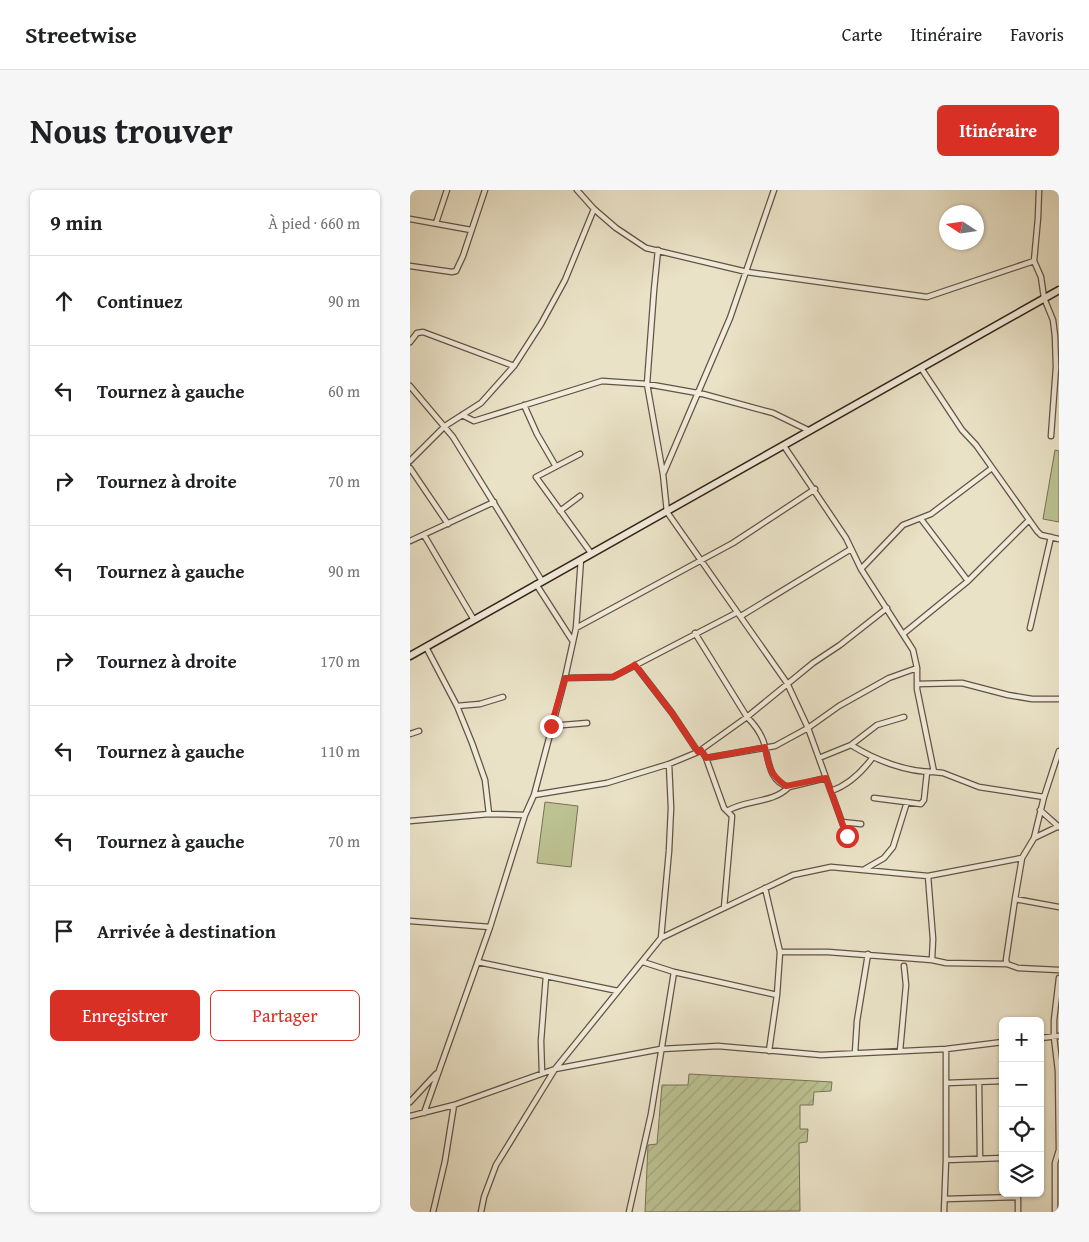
<!DOCTYPE html>
<html lang="fr">
<meta charset="utf-8">
<style>
body{margin:0;font-family:"Gentium Book Plus",serif;background:#f6f6f6;color:#202124}
.controls{position:absolute;right:15px;bottom:15px;display:grid;overflow:hidden;border-radius:8px;box-shadow:0 1px 4px #0004}
.controls button{width:45px;height:45px;display:grid;place-items:center;padding:0;border:0;border-bottom:1px solid #e0e0e0;background:#fff;color:#202124;font:25px sans-serif}
.compass{position:absolute;left:529px;top:15px;width:45px;height:45px;border-radius:50%;background:#fff;box-shadow:0 1px 4px #0004;rotate:282deg}
.stop{position:absolute;width:15px;height:15px;margin:-11px;border:4px solid #d93025;border-radius:50%;background:#fff}
.stop.end{background:#d93025;border-color:#fff;box-shadow:0 1px 5px #0008}
.list{margin:0;padding:0;list-style:none}
h2{display:flex;justify-content:space-between;align-items:center;height:65px;margin:0;padding:0 20px;font-size:21px}
h2 small{font-size:16px;font-weight:400;color:#757577}
.list li{display:grid;grid-template-columns:32px 1fr auto;gap:15px;align-items:center;box-sizing:border-box;height:90px;padding:0 20px;border-top:1px solid #e0e0e0}
.list b{display:block;font-size:19px;white-space:nowrap}
.list em{font-size:16px;font-style:normal;color:#757577}
.actions{display:flex;gap:10px;padding:15px 20px}
.actions a{flex:1;padding:11px 0;border:1px solid #d93025;border-radius:8px;text-align:center;font-size:18px;color:#d93025}
.actions .main{background:#d93025;color:#fff}
.icon{flex:none;width:28px;height:28px;fill:none;stroke:currentColor;stroke-width:2;stroke-linecap:round;stroke-linejoin:round}
.map{position:relative;flex:none;width:649px;height:1022px;overflow:hidden;border-radius:8px}
header{display:flex;align-items:center;gap:30px;box-sizing:border-box;height:70px;padding:0 25px;background:#fff;border-bottom:1px solid #e0e0e0}
header strong{font-size:24px}
nav{display:flex;gap:28px;margin-inline-start:auto;font-size:18px}
.intro{display:flex;align-items:center;justify-content:space-between;box-sizing:border-box;height:120px;padding:0 30px}
h1{margin:0;font-size:35px}
.button{padding:12px 22px;border-radius:8px;background:#d93025;color:#fff;font-size:18px;font-weight:700}
main{display:flex;gap:30px;padding:0 30px}
aside{flex:1;background:#fff;border-radius:8px;box-shadow:0 1px 4px #0004}
.map>svg:first-child{display:block}
.green{fill:#bcc292;stroke:#787256}
.garden{fill:url(#garden-furrows);stroke:#787256}
.lines{fill:none;stroke-linecap:round;stroke-linejoin:round}
.street-casing{stroke:#625344;stroke-width:7}
.secondary-casing{stroke:#342319;stroke-width:9}
.street{stroke:#f1ecdb;stroke-width:4.5}
.secondary{stroke:#f1ecdb;stroke-width:6}
.route{stroke:#d93025;stroke-width:6}
</style>
<header>
<strong>Streetwise</strong>
<nav><a>Carte</a><a>Itinéraire</a><a>Favoris</a></nav>
</header>
<div class="intro"><h1>Nous trouver</h1><a class="button">Itinéraire</a></div>
<main>
<aside>
<h2>9 min<small>À pied · 660 m</small></h2>
<ul class="list">
<li><svg class="icon" aria-label="ahead" viewBox="0 0 24 24"><path d="M12 20V5M6 11l6-6 6 6"/></svg><div><b>Continuez</b></div><em>90 m</em></li>
<li><svg class="icon" aria-label="left" viewBox="0 0 24 24"><path d="M17 20v-9H6M10 6l-5 5 5 5"/></svg><div><b>Tournez à gauche</b></div><em>60 m</em></li>
<li><svg class="icon" aria-label="right" viewBox="0 0 24 24"><path d="M7 20v-9h11M14 6l5 5-5 5"/></svg><div><b>Tournez à droite</b></div><em>70 m</em></li>
<li><svg class="icon" aria-label="left" viewBox="0 0 24 24"><path d="M17 20v-9H6M10 6l-5 5 5 5"/></svg><div><b>Tournez à gauche</b></div><em>90 m</em></li>
<li><svg class="icon" aria-label="right" viewBox="0 0 24 24"><path d="M7 20v-9h11M14 6l5 5-5 5"/></svg><div><b>Tournez à droite</b></div><em>170 m</em></li>
<li><svg class="icon" aria-label="left" viewBox="0 0 24 24"><path d="M17 20v-9H6M10 6l-5 5 5 5"/></svg><div><b>Tournez à gauche</b></div><em>110 m</em></li>
<li><svg class="icon" aria-label="left" viewBox="0 0 24 24"><path d="M17 20v-9H6M10 6l-5 5 5 5"/></svg><div><b>Tournez à gauche</b></div><em>70 m</em></li>
<li><svg class="icon" aria-label="arrive" viewBox="0 0 24 24"><path d="M6 21V4h12l-3 4 3 4H6"/></svg><div><b>Arrivée à destination</b></div></li>
</ul>
<div class="actions"><a class="main">Enregistrer</a><a>Partager</a></div>
</aside>
<div class="map">
<svg width="649" height="1022" viewBox="0 0 649 1022">
<defs>
<pattern id="garden-furrows" width="10" height="10" patternUnits="userSpaceOnUse" patternTransform="scale(1.25)"><rect width="10" height="10" fill="#bcc292"/><path d="M-1 1l2-2M0 10L10 0M9 11l2-2" fill="none" stroke="#a2a67d"/></pattern>
</defs>
<rect width="100%" height="100%" fill="#eae2c7"/>
<filter id="stains"><feTurbulence type="fractalNoise" baseFrequency=".004" numOctaves="4"/><feColorMatrix values="0 0 0 0 .2 0 0 0 0 .09 0 0 0 0 .02 0 0 0 .5 -.17"/></filter>
<radialGradient id="worn" r=".72"><stop offset=".6" stop-color="#630" stop-opacity="0"/><stop offset="1" stop-color="#630" stop-opacity=".3"/></radialGradient>
<path class="green" d="M645 260 649 261V332L633 329Z
M135 612 168 616 161 677 127 673Z"/>
<path class="garden" d="M279 884 422 892 421 901 404 902 403 915H390V939H398L397 952 389 953 390 1021 235 1022 238 955 247 954 252 895H278Z"/>
<g class="lines">
<g class="street-casing">
<path id="street" d="M167 0 184 19 206 38 236 58 337 82 517 107 624 71
M629 0 628 28 624 71 631 87 634 108 643 130 645 146 646 177 641 246
M0 29 61 40
M26 33 37 0
M248 60 244 100 237 194 253 284 257 322 377 493 398 538 437 646
M0 76 42 82 46 81 53 66 75 0
M0 152 7 143 13 142 104 176
M511 178 552 240 566 255 627 341 631 345 649 349
M0 196 43 247 132 391
M114 215 127 244 145 275
M52 225 64 231 192 191 237 194 293 204 363 223 400 241
M374 256 436 348 451 379 503 460 507 478V499L524 582 533 583 569 597 634 607
M170 264 126 287 181 363
M0 271 35 236 71 213 104 176 131 134 155 90 184 19
M0 278 38 334
M254 282 320 128 364 0
M150 321 170 306
M511 329 558 391
M14 345 64 430
M0 351 84 312
M451 379 493 335 521 324 582 278
M126 394 162 450
M331 426 441 359
M166 438 323 353 405 299
M620 438 641 347
M285 443 337 527C344 534 349 540 353 550 359 566 357 592 379 597L416 588
M493 444 558 391 619 330
M16 457 47 516 62 553 75 590 79 624
M225 475 262 523 288 562
M155 488 203 487 326 423
M507 494 552 493 598 505 622 509H649
M47 516 70 514 93 507
M141 536 177 533
M0 544 9 541
M441 555 467 535 494 527
M291 560 296 568 314 618 322 626 314 718
M296 568 365 556 398 538 429 516 479 488 507 478
M409 568 441 555C465 570 496 582 524 582
M421 601C439 595 452 582 463 567
M124 605 197 593 259 574 288 562 337 527 403 473 430 455 477 418
M464 608 511 614 514 610 517 582
M630 620 649 637
M317 621C337 609 362 614 379 597
M0 631 79 624 115 625
M432 632 451 634
M624 648 649 636
M455 679 474 668 483 657 497 612
M355 698 370 762 367 805 359 861
M605 709 612 668 624 648 634 607 649 561
M649 717 605 709 596 770 597 774 608 778 649 780
M0 731 80 737
M251 748 259 661 261 618 259 574
M370 762H418L522 770 523 749 518 686
M522 770 536 773 597 774
M68 772 208 801
M233 772 264 782 367 805
M630 848 649 846
M490 861 496 795 494 776
M445 863 447 831 458 764
M132 883 131 851 136 786
M569 892 570 969
M536 893 593 891
M0 912 26 884
M14 923 80 737 115 625 124 605 155 488 166 438 171 369
M0 926 44 915 145 879 251 859 308 856 411 865 536 859 593 852
M536 970 593 968
M535 1009 608 1007
M23 1022 35 971 44 915
M71 1022 74 1007 86 975 145 879 251 748 383 685 421 677 518 686 612 668
M219 1022 241 924 264 782
M534 1022 536 970V859
M608 1022V1003
M645 1022V973L649 960 648 881 644 847V830L649 788"/>
</g>
<g class="secondary-casing">
<path id="secondary" d="M0 466 649 100"/>
</g>
<use href="#street" class="street"/>
<use href="#secondary" class="secondary"/>
</g>
<g class="lines">
<path class="route" d="M141 536 155 488 203 487 225 475 262 523 288 562 291 560 296 568 355 557C358 575 360 585 376 596L416 588 437 646"/>
</g>
<rect width="100%" height="100%" filter="url(#stains)"/>
<rect width="100%" height="100%" fill="url(#worn)"/>
</svg>
<div class="controls">
<button>+</button>
<button>−</button>
<button><svg class="icon" aria-label="locate" viewBox="0 0 24 24"><circle cx="12" cy="12" r="6"/><path d="M12 2v4M12 18v4M2 12h4M18 12h4"/></svg></button>
<button><svg class="icon" aria-label="layers" viewBox="0 0 24 24"><path d="M12 4l9 5-9 5-9-5zM3 14l9 5 9-5"/></svg></button>
</div>
<svg class="compass" viewBox="-18 -18 36 36"><path d="M0-13l5 13h-10z" fill="#e53935"/><path d="M0 13l5-13h-10z" fill="#757577"/></svg>
<div class="stop" style="left:437px;top:646px"></div>
<div class="stop end" style="left:141px;top:536px"></div>
</div>
</main>
